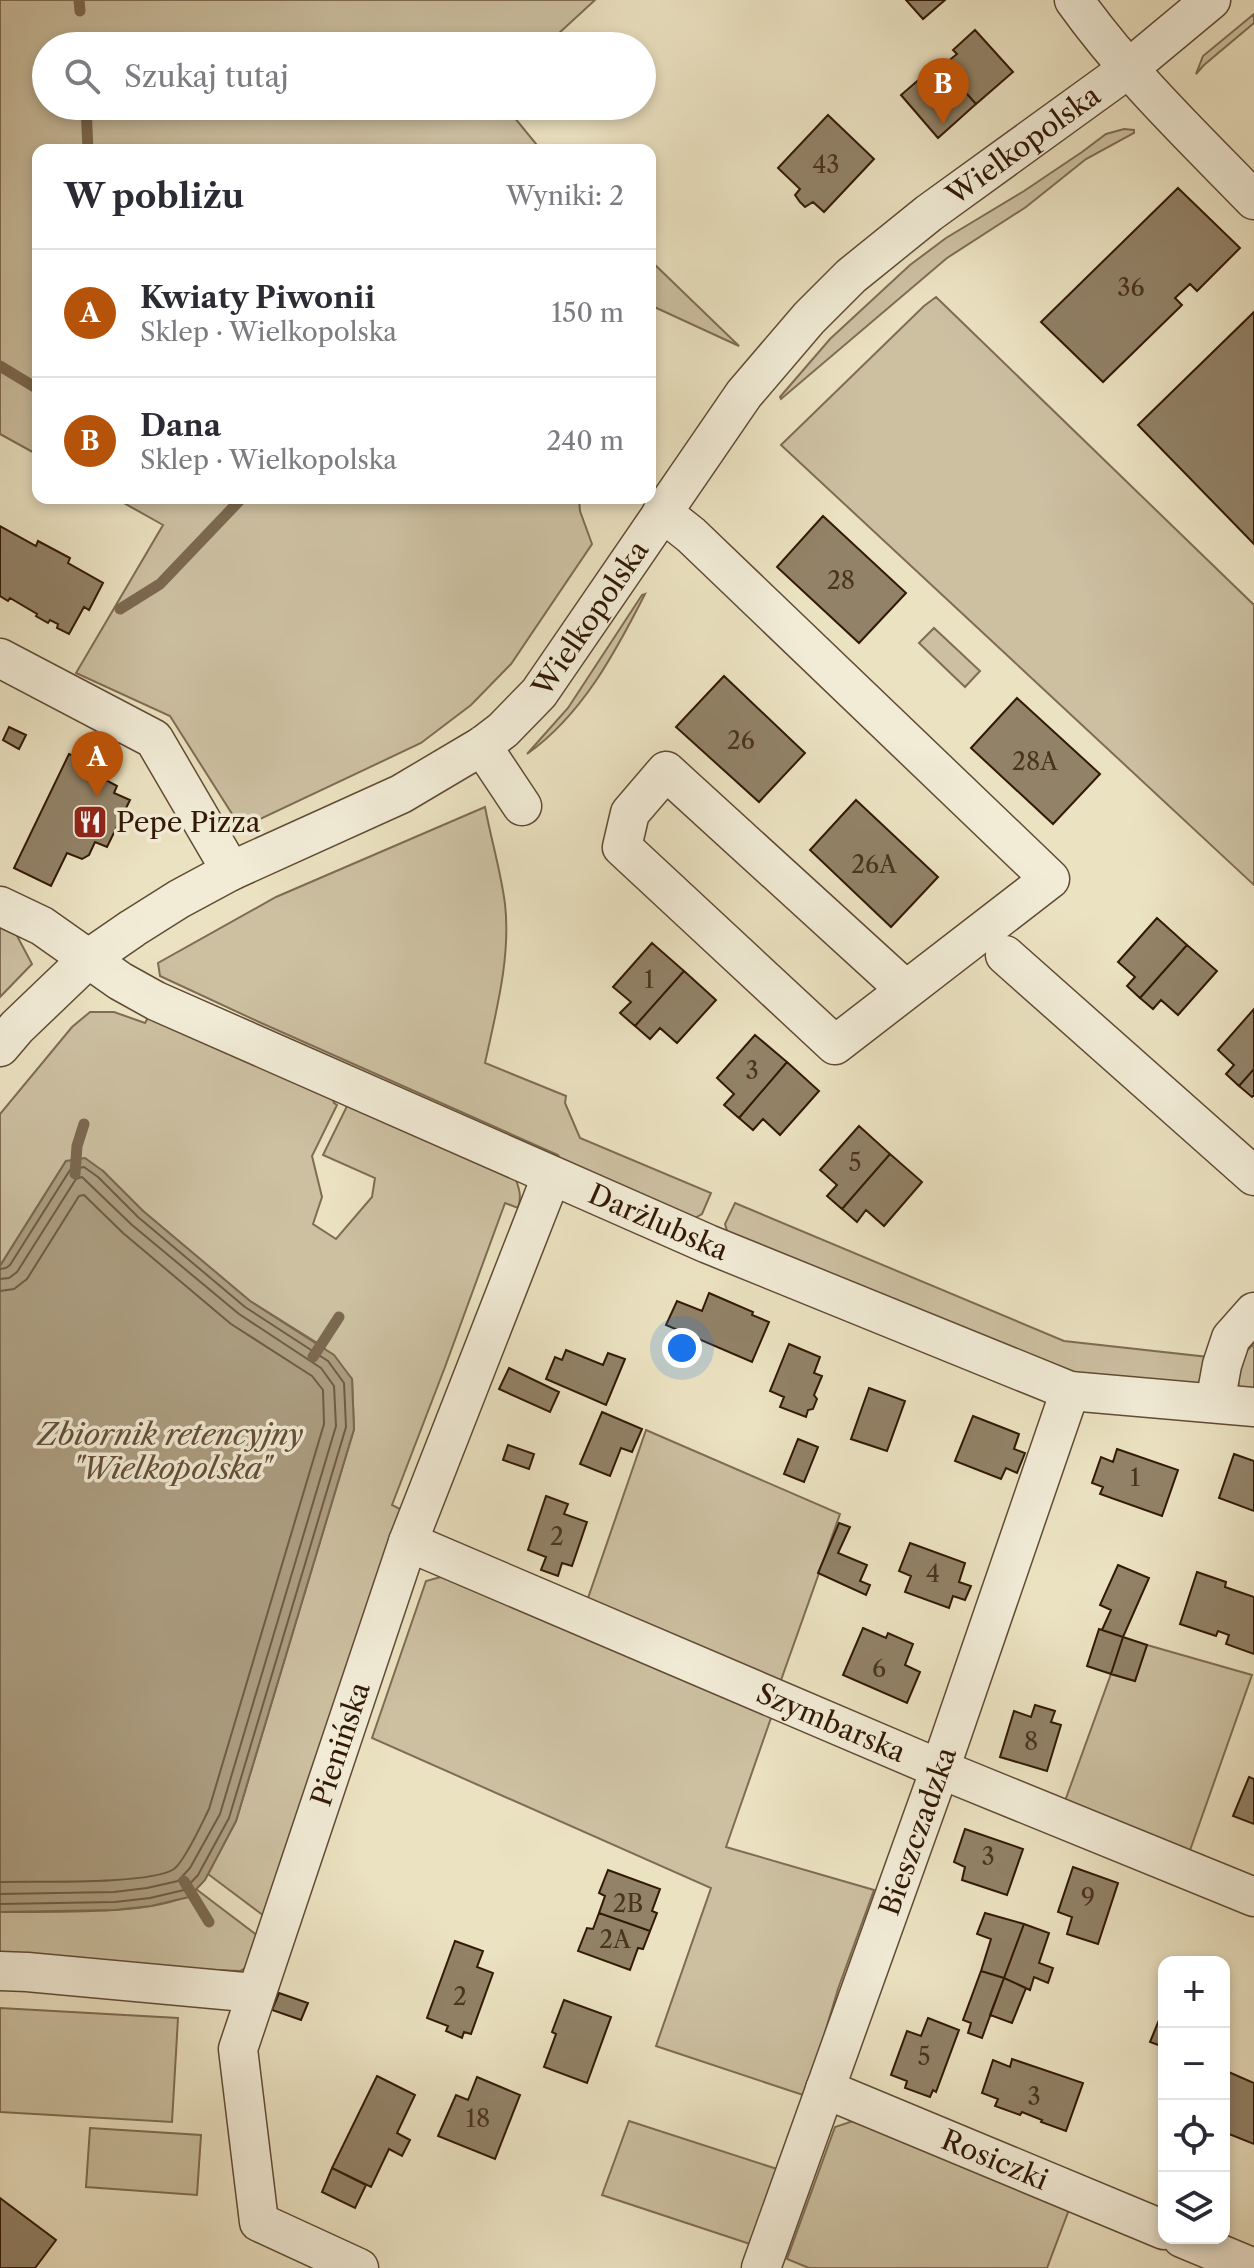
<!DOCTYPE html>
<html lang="pl">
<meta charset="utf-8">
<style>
body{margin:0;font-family:"Libre Caslon Text",serif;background:#f7f7f7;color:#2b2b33}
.controls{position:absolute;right:24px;bottom:24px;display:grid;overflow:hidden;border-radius:16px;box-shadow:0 4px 12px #0003}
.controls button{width:72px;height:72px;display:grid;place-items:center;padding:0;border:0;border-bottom:2px solid #e1e1e2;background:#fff;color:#2b2b33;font:40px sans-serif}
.you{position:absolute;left:682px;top:1348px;width:28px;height:28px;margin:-20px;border:6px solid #fff;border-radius:50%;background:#1a73e8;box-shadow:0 0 0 12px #1a73e833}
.badge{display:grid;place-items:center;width:52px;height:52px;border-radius:50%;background:#b45309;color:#fff;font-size:26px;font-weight:700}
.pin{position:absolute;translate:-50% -66px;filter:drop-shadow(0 2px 4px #0008)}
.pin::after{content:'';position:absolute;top:42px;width:28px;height:24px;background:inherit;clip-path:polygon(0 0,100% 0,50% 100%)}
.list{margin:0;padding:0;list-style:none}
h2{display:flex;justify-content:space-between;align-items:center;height:104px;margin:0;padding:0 32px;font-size:34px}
h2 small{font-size:26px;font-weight:400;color:#7c7c81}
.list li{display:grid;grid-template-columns:52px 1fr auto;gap:24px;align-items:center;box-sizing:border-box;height:128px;padding:0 32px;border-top:2px solid #e1e1e2}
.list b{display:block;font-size:30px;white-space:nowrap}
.list p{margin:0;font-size:26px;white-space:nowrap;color:#7c7c81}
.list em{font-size:26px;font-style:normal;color:#7c7c81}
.icon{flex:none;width:44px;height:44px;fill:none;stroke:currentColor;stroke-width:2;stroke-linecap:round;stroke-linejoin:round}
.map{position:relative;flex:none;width:1254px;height:2268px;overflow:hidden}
.search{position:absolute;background:#fff;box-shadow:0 4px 12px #0003;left:32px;top:32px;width:624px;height:88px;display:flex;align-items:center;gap:20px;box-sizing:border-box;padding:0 28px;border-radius:44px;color:#7c7c81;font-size:30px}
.panel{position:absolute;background:#fff;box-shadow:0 4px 12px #0003;left:32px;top:144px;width:624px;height:360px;border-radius:16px}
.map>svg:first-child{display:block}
.green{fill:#ccc0a1;stroke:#7f6c53;stroke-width:2}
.water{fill:#ac9e81;stroke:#7b694f;stroke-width:2}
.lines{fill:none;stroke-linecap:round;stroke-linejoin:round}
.shore{stroke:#6f5c43;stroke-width:2}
.stream{stroke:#7b694f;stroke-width:11}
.building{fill:#928267;stroke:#321905;stroke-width:2}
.minor-casing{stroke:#604b34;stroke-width:41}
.minor{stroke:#f2ecd7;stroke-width:38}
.labels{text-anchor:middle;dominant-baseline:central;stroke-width:7;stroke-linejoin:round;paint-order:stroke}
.number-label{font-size:24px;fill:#4a331e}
.street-label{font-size:28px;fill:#321905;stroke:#f2ecd7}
.poi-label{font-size:28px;fill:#321905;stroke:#f2ecd7;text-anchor:start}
.water-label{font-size:30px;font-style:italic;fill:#634e37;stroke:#f2ecd7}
</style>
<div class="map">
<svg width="1254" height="2268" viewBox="0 0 1254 2268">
<rect width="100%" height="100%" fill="#ebe2c1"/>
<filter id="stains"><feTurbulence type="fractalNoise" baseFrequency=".0025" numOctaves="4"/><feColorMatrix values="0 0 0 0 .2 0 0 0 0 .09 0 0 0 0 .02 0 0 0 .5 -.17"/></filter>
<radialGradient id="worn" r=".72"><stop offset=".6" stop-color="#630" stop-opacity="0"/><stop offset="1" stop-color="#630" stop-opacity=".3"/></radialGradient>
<path class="green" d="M0 0H595L545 46H46V106H505L541 150H38V455L0 434Z
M1254 14V23L1204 65 1196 74 1203 56Z
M1124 129 1134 130V133L1086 159 1026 207 947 258 781 399 780 397 830 339 910 265 946 238 1024 191 1082 152 1106 134Z
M650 260 739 346 650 305Z
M936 297 1254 605V885L781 445 924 306Z
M115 498H579L580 511 592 544 511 664 471 705 421 743 241 828 170 716 76 673 163 525Z
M645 594C615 653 582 715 527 754L568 708 642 595Z
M934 628 980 671 965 687 919 643Z
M485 807C491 839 501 872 505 904 511 957 496 1012 485 1063L566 1096 565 1103 580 1138 711 1193 702 1214 693 1219 562 1163 558 1155 259 1022 160 976 158 963 276 897Z
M0 924 15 932 32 964 0 997Z
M90 1012H114L145 1023 149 1016 332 1096 334 1103 337 1105 312 1156 322 1197 313 1224 336 1239 372 1197 375 1178 323 1155 348 1104 515 1177C519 1188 522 1196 518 1208L505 1203 445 1367 392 1505 404 1511 264 1916 208 1874 236 1821 354 1429 352 1379 322 1346 250 1301 143 1211 103 1171 66 1161 0 1266V1114L72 1027Z
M735 1203 1064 1341 1208 1357 1205 1389 1086 1378 728 1234 725 1224Z
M1254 1344V1394L1239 1392 1237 1360Z
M646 1430 840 1514 780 1683 587 1601Z
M448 1575 772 1715 726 1847 874 1890 838 1989 806 2096 656 2046 711 1888 372 1738 426 1581Z
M1147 1645 1252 1675 1188 1856 1065 1801 1111 1674 1135 1681Z
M196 1889 258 1936 247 1967 240 1971 0 1961V1912C41 1911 170 1917 196 1889Z
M0 2008 178 2018 172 2122 0 2112Z
M859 2119 1070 2207 1047 2268H809L787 2259 835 2127Z
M629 2121 780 2170 753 2245 602 2195Z
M90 2128 201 2135 197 2195 86 2187Z"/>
<path class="water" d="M85 1158 103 1171 143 1211 250 1301 334 1355 352 1379 354 1429 236 1821 205 1880 189 1897 151 1906 115 1910 0 1912V1266L66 1161Z"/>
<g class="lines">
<path class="shore" d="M0 1269 6 1268 10 1265 70 1170 84 1167 98 1177 138 1217 245 1307 328 1361 344 1383 346 1427 229 1818 198 1875 184 1890 150 1898 115 1902 0 1904
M0 1279 9 1278 17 1272 76 1179 82 1177 132 1225 239 1314 321 1368 334 1386 336 1426 220 1814 190 1868 178 1881 147 1888 114 1892 0 1894
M0 1291 14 1289 27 1279 79 1196 84 1195 123 1233 231 1324 312 1376 323 1390 324 1424 209 1809C202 1823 185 1861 174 1869 150 1885 34 1881 0 1882"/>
<path class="stream" d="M79 0 80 11
M86 106 88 150
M0 366 38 389
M120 609 160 584 242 498
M75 1174 77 1146 84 1124
M313 1357 339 1317
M184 1881 209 1922"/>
</g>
<path class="building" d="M906 0H945L923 19Z
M975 30 1013 72 976 104 942 66 957 54 953 50Z
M942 66 976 104 938 138 901 95 923 76 927 80Z
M828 115 874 159 824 212 813 202 805 207 800 202 795 195 800 189 778 168Z
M1178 188 1240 248 1197 291 1190 284 1175 298 1182 305 1103 382 1041 322Z
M1254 312V544L1138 425Z
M823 516 906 593 859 643 777 567Z
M0 526 36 546 38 541 70 558 68 563 103 583 89 610 84 607 69 634 57 628 58 624 50 620 48 623 36 616 37 614 10 598 8 601 0 596Z
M724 676 805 753 759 802 676 727Z
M1017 698 1100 774 1053 824 971 748Z
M9 727 26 735 19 749 3 740Z
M69 754 105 771 102 778 117 786 114 793 130 800 107 847 95 842 89 855 82 859 67 853 51 886 14 868Z
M856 800 938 877 891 927 810 850Z
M1157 918 1187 945 1140 998 1127 986 1135 977 1118 962Z
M652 943 684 971 635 1026 620 1013 631 1002 613 987Z
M1187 945 1217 971 1178 1015 1161 1000 1153 1009 1140 998Z
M684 971 716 1000 677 1043 660 1028 650 1039 635 1026Z
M1254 1009V1069L1239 1086 1226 1074 1234 1065 1218 1050Z
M755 1035 787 1062 739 1118 724 1105 734 1094 717 1078Z
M787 1062 819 1091 780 1135 763 1119 753 1130 739 1118Z
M1254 1069V1095L1252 1097 1239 1086Z
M859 1126 890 1154 842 1209 827 1196 837 1185 820 1170Z
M890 1154 922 1182 884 1226 866 1210 857 1222 842 1209Z
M709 1293 753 1312 752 1315 769 1322 752 1362 666 1325 677 1301 702 1311Z
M789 1344 820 1357 814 1373 822 1376 814 1395 817 1399 813 1409 808 1410 806 1417 780 1407 784 1397 770 1391Z
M566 1350 603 1365 608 1353 625 1359 606 1405 546 1379 555 1357 562 1360Z
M509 1368 559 1392 550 1412 499 1389Z
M869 1388 905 1401 887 1451 851 1439Z
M602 1412 642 1429 632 1452 621 1448 610 1476 580 1464Z
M973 1416 1019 1434 1014 1449 1025 1453 1017 1473 1006 1468 1001 1479 955 1461Z
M798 1439 818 1447 804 1482 784 1474Z
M508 1445 534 1454 529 1469 503 1460Z
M1117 1449 1178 1470 1162 1516 1100 1494 1103 1487 1092 1483 1101 1457 1113 1462Z
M1234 1454 1254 1461V1511L1219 1498Z
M546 1496 568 1504 564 1514 587 1522 572 1566 562 1563 558 1576 541 1570 546 1557 528 1550Z
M839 1523 850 1527 838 1553 867 1565 860 1581 870 1585 866 1595 818 1573Z
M910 1543 965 1563 959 1582 971 1586 965 1600 953 1596 949 1608 905 1592 911 1576 899 1571Z
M1118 1565 1149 1578 1123 1637 1102 1630 1111 1610 1100 1605Z
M1197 1572 1226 1582 1225 1587 1254 1597V1654L1226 1644 1229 1635 1218 1631 1216 1636 1180 1624Z
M863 1628 886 1638 888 1633 913 1644 905 1665 920 1672 907 1703 843 1675Z
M1099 1629 1123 1637 1111 1674 1087 1666Z
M1123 1637 1147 1645 1135 1681 1111 1674Z
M1035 1705 1055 1711 1051 1722 1061 1725 1047 1771 1000 1757 1014 1711 1031 1717Z
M1249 1777 1254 1779V1824L1233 1816Z
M965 1829 1023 1849 1007 1895 962 1880 965 1867 954 1862Z
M1073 1867 1118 1883 1098 1944 1067 1934 1072 1917 1058 1912Z
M608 1870 660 1889 652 1911 657 1913 650 1931 599 1913 605 1896 599 1893Z
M599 1913 650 1931 643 1949 638 1948 630 1970 578 1951 587 1928 593 1929Z
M985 1913 1024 1924 1004 1978 981 1971 991 1939 977 1934Z
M1024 1924 1049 1933 1039 1963 1053 1968 1048 1983 1034 1977 1030 1990 1004 1978Z
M455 1941 483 1951 477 1967 493 1973 471 2034 464 2032 462 2038 446 2031 448 2026 427 2018Z
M981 1971 1004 1978 982 2038 968 2033 971 2023 963 2020Z
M1004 1978 1026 1988 1012 2023 990 2015Z
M279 1993 308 2003 301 2020 272 2010Z
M564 2000 611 2017 587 2083 544 2067 556 2034 552 2032Z
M1164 2008V2047L1150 2042Z
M928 2018 959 2030 936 2092 933 2090 930 2097 905 2088 907 2081 891 2075 907 2031 921 2036Z
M1012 2059 1083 2083 1066 2131 1041 2122 1042 2120 1022 2112 1020 2115 995 2106 998 2099 982 2093 993 2060 1010 2067Z
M1224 2070 1254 2083V2144L1224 2132Z
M377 2076 415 2095 397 2133 410 2140 402 2156 389 2149 371 2187 332 2168Z
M477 2077 520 2095 495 2159 438 2136 456 2095 468 2100Z
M332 2168 366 2185 355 2208 322 2192Z
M0 2198 56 2240 35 2268H0Z"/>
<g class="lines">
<g class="minor-casing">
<g id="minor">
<path d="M1074 0C1126 73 1191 135 1254 200"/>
<path d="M662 512 691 535 1050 879 835 1045 622 847 630 813 666 771 906 990"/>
<path d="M0 658 154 739 231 871"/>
<path d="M482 746 522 806"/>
<path id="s1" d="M0 906 42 926 120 981 156 1001 708 1244 1070 1391 1254 1407"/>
<path d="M1005 955 1254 1176"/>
<path id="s2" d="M0 1047 17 1027 88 959 133 928 179 899 231 871 401 794 482 746 503 730 539 693 744 394 809 318 851 276 929 213 1128 69 1211 0"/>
<path d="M1215 1403 1222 1365 1231 1338 1254 1312"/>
<path id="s3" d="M408 1542 940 1769 1254 1897"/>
<path d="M0 1971 27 1972 256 1993"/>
<path id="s4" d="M825 2089 1164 2230"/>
<path d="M1182 2238 1254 2268"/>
<path id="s5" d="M359 2268 259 2222 238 2049 408 1542 551 1177"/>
<path id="s6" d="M761 2268 940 1769 1070 1391"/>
</g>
</g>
<use href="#minor" class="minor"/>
</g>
<defs>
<g id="restaurant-square" transform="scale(1.8)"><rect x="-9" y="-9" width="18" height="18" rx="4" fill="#8f2418" stroke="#f2ecd7"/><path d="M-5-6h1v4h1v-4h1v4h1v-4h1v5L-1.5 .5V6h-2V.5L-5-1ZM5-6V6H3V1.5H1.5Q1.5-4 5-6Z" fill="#fff"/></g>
</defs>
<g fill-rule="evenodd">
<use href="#restaurant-square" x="90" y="822"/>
</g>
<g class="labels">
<g class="number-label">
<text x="826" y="164">43</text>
<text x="1131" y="287">36</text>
<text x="841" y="580">28</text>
<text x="741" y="740">26</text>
<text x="1035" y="761">28A</text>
<text x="874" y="864">26A</text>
<text x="649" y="979">1</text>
<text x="752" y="1070">3</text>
<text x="855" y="1162">5</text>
<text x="1135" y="1477">1</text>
<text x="557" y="1536">2</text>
<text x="933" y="1573">4</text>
<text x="879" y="1668">6</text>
<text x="1031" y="1741">8</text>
<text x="988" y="1856">3</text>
<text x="1088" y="1897">9</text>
<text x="628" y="1903">2B</text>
<text x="615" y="1939">2A</text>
<text x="460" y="1996">2</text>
<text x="924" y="2056">5</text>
<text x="1034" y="2096">3</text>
<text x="478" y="2118">18</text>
</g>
<g class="street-label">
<text stroke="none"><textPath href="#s2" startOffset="1390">Wielkopolska</textPath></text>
<text stroke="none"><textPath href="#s2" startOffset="742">Wielkopolska</textPath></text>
<text stroke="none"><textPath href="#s1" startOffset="732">Darżlubska</textPath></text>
<text stroke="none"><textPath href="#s3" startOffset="460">Szymbarska</textPath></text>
<text stroke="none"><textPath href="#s5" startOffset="606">Pienińska</textPath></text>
<text stroke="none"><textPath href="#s6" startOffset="464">Bieszczadzka</textPath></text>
<text stroke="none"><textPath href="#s4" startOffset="184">Rosiczki</textPath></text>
</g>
<g class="poi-label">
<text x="116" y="822">Pepe Pizza</text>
</g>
<g class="water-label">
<text x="170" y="1434">Zbiornik retencyjny<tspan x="170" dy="34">"Wielkopolska"</tspan></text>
</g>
</g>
<rect width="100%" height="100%" filter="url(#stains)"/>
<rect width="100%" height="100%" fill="url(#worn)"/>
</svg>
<div class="controls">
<button>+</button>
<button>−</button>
<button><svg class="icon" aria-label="locate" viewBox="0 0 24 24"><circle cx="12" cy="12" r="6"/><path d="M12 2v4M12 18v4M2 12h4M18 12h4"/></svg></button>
<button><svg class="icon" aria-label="layers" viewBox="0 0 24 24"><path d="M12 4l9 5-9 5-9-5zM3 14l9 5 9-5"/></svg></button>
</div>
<div class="you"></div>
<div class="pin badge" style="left:97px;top:797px">A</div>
<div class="pin badge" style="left:943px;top:124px">B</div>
<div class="search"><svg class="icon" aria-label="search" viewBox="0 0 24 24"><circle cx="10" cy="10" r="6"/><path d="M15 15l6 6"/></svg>Szukaj tutaj</div>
<section class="panel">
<h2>W pobliżu<small>Wyniki: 2</small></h2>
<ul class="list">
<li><span class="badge">A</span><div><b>Kwiaty Piwonii</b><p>Sklep · Wielkopolska</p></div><em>150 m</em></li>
<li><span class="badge">B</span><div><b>Dana</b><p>Sklep · Wielkopolska</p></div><em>240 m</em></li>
</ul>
</section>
</div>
